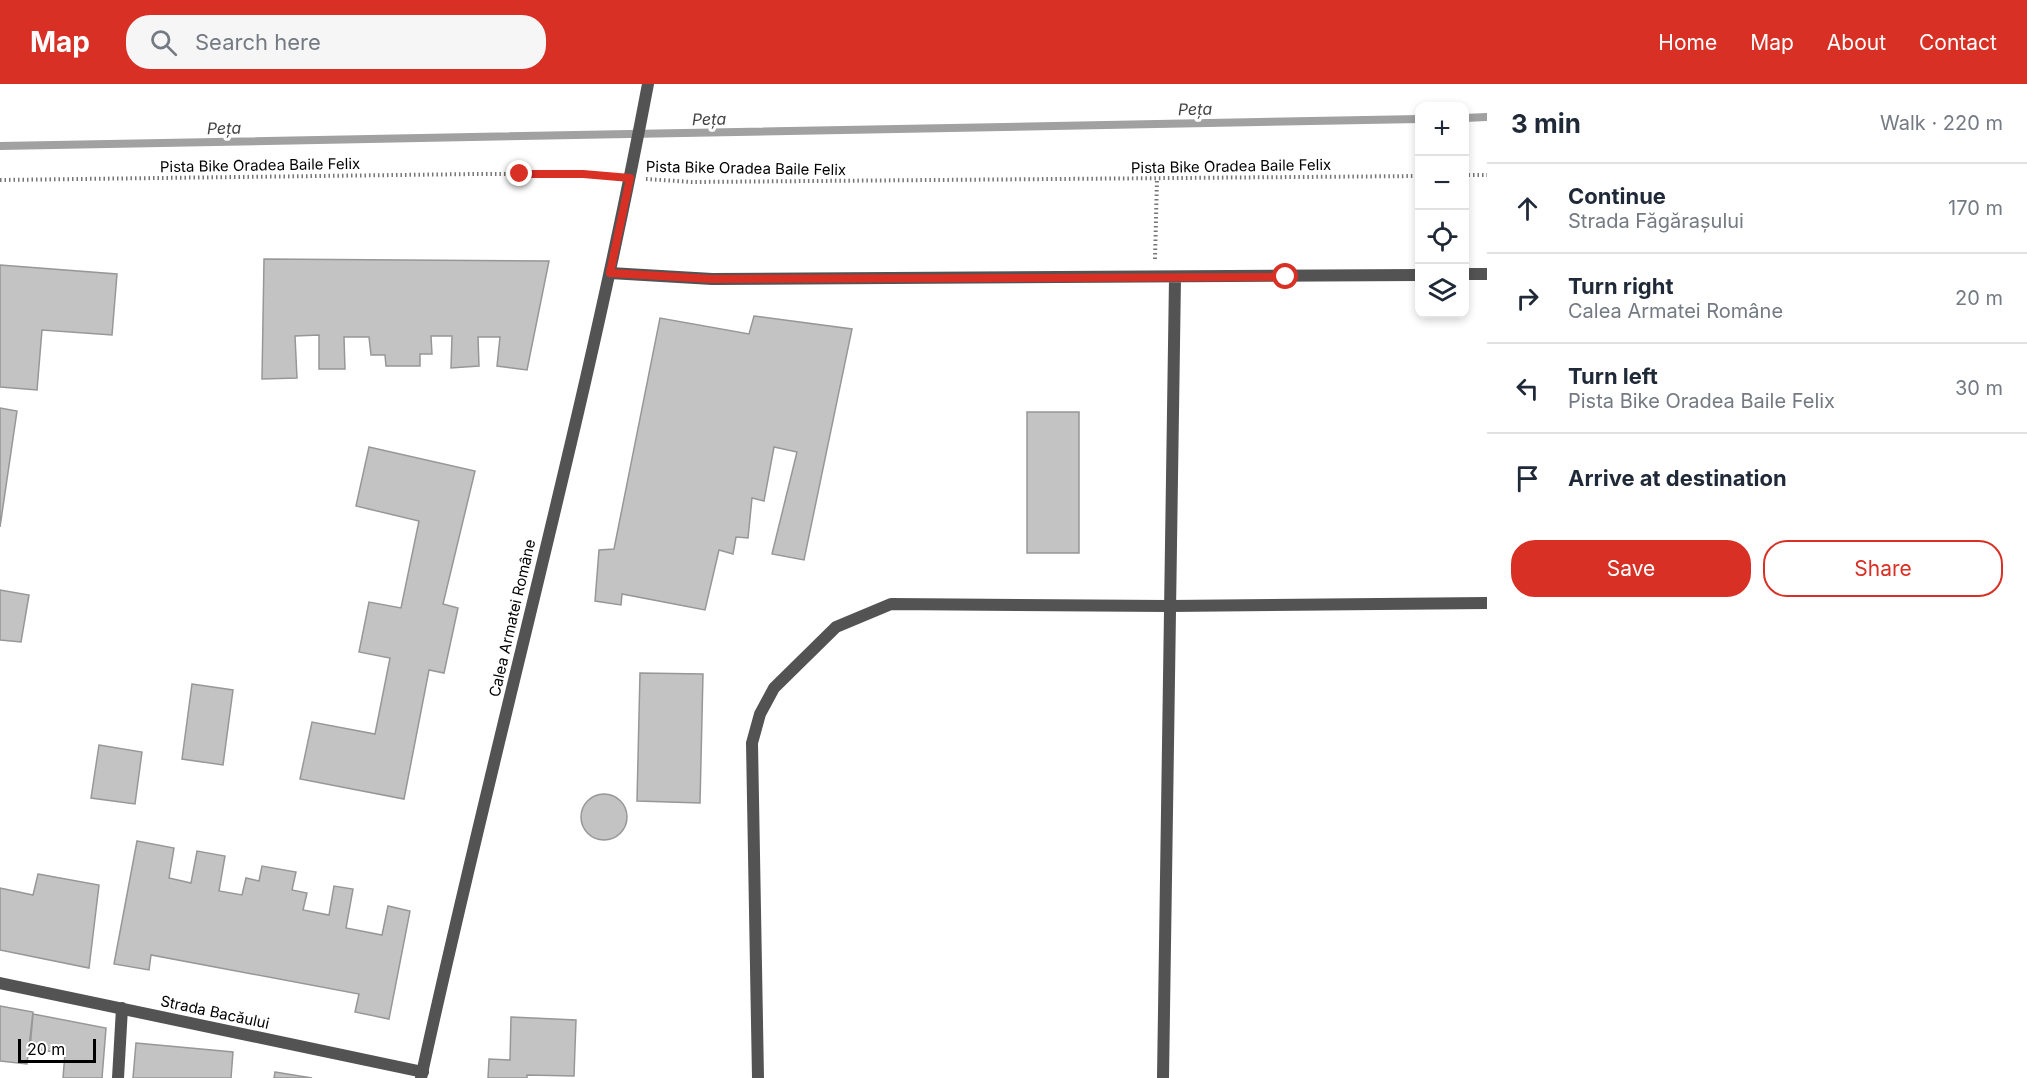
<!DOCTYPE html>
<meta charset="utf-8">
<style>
body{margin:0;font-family:Inter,sans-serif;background:#f6f6f7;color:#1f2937}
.controls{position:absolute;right:18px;top:18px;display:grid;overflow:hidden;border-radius:12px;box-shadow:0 3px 9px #0003}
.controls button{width:54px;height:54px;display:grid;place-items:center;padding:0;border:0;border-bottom:2px solid #e0e1e3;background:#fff;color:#1f2937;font:30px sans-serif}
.scale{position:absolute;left:18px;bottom:15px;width:78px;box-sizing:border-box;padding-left:6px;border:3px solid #000;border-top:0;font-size:16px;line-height:21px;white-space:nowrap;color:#000;-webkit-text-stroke:4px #fff;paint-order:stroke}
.stop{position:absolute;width:18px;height:18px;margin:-14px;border:4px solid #d93025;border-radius:50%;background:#fff}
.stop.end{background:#d93025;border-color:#fff;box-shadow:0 2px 6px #0008}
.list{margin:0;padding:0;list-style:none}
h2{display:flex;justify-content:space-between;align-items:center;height:78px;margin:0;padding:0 24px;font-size:26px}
h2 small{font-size:20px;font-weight:400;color:#747a83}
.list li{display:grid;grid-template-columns:39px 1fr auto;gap:18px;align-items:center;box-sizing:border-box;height:90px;padding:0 24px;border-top:2px solid #e0e1e3}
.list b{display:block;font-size:22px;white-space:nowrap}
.list p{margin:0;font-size:20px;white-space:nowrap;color:#747a83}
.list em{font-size:20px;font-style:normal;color:#747a83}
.actions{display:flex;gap:12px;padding:18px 24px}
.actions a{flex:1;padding:14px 0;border:2px solid #d93025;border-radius:24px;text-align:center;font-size:21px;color:#d93025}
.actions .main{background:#d93025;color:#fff}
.icon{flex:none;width:33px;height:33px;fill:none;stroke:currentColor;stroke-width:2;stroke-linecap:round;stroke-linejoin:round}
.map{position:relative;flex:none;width:1487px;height:994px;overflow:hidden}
header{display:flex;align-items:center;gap:36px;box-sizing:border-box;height:84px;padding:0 30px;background:#d93025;color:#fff}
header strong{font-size:28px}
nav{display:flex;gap:33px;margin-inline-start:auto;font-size:21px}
.search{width:420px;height:54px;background:#f6f6f7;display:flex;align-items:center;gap:15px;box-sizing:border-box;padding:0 21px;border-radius:24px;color:#747a83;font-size:22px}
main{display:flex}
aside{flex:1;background:#fff}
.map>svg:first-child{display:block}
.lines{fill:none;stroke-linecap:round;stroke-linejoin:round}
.stream{stroke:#a1a1a1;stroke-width:8}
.building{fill:#c3c3c3;stroke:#979797;stroke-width:1.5}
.path{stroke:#757575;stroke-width:4;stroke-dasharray:1.5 3;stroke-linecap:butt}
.service{stroke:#535353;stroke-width:12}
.minor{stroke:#535353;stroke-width:12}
.tertiary{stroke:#535353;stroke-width:12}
.route{stroke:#d93025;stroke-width:8}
.labels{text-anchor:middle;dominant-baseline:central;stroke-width:6;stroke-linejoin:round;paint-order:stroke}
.street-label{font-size:15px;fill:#000;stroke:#fff}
.water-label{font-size:16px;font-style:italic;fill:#424242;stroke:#fff}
</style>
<header>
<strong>Map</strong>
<div class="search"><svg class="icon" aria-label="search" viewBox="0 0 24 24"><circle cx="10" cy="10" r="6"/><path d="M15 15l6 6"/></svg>Search here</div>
<nav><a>Home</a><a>Map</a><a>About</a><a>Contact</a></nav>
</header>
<main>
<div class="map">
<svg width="1487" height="994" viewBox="0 0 1487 994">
<rect width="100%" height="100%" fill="#fff"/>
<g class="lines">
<path class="stream" d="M1464 34 1487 33
M0 62 1420 35"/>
</g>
<path class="building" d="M264 175 549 177 527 286 497 282 500 253H478L479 282 451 284 452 252H431L432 270H420V282H386L385 271H371L369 253H344L345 285H319V251L295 252 297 294 262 295Z
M0 181 117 190 112 251 42 246 37 306 0 303Z
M754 232 852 245 804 476 772 470 797 368 774 363 764 417 752 414 748 454 736 453 733 470 719 466 705 526 622 510 621 521 595 517 599 466 614 465 660 234 749 250Z
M0 324 17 327 0 443Z
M1027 328H1079V469H1027Z
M369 363 475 387 443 520 458 524 444 589 429 586 404 715 300 695 312 638 375 650 390 574 359 568 369 518 401 524 419 437 356 422Z
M0 506 29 511 21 558 0 556Z
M640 589 703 590 700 719 637 717Z
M192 600 233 606 223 681 182 675Z
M99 661 142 668 135 720 91 714Z
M581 733a23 23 0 1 1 46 0a23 23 0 1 1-46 0Z
M137 757 174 764 169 794 191 799 197 767 225 772 219 807 242 811 246 794 259 797 262 782 296 788 292 806 307 809 303 826 329 831 334 802 353 805 346 844 382 851 388 822 410 827 389 935 355 928 359 910 151 871 149 886 114 880Z
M38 790 99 801 89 884 0 866V804L33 811Z
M0 922 33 928 27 980 0 977Z
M33 930 106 944 102 994H63L65 969 30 965Z
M511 933 576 936 574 992 527 991V994H488L489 975 510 976Z
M136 959 233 968 231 994H133Z
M275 988 312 994H274Z"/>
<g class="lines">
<path class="path" d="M1464 91H1487
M646 95 692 98 1420 92
M0 96 477 90H583L612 93
M1155 175 1157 95"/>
<path class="service" d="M758 994 752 659 760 630 774 604 836 543 891 520 1169 522 1487 519"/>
<path class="minor" d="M610 189 712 195 1420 191
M1464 190H1487
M0 899 423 988
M118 994 122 924
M1163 994 1175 194"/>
<path class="tertiary" d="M421 994C493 662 585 334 648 0"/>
</g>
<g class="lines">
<path class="route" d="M520 90H583L630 94 610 189 712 195 1286 193"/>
</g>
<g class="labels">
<g class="street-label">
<text transform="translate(260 81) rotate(-1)">Pista Bike Oradea Baile Felix</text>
<text transform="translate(1231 82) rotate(-1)">Pista Bike Oradea Baile Felix</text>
<text transform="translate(746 84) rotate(1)">Pista Bike Oradea Baile Felix</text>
<text transform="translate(512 534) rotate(-77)">Calea Armatei Române</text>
<text transform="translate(215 928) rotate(12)">Strada Bacăului</text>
</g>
<g class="water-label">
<text transform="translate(1195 25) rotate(-1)">Peța</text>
<text transform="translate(709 35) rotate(-1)">Peța</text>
<text transform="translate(224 44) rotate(-1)">Peța</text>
</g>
</g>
</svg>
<div class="controls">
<button>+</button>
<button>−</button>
<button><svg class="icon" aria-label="locate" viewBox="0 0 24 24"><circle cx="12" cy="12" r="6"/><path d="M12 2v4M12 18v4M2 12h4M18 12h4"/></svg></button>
<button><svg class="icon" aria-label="layers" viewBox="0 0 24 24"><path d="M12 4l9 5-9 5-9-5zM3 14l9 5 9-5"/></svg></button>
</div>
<div class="scale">20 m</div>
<div class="stop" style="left:1286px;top:193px"></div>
<div class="stop end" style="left:520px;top:90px"></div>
</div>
<aside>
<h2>3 min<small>Walk · 220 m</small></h2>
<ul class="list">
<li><svg class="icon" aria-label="ahead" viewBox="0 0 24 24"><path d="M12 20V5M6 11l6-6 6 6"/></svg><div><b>Continue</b><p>Strada Făgărașului</p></div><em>170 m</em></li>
<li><svg class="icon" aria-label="right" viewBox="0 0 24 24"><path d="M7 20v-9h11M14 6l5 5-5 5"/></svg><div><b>Turn right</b><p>Calea Armatei Române</p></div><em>20 m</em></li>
<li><svg class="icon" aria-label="left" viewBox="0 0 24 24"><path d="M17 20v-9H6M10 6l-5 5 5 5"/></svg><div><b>Turn left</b><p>Pista Bike Oradea Baile Felix</p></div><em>30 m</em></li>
<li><svg class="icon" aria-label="arrive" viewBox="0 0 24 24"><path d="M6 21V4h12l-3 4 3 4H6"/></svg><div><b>Arrive at destination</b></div></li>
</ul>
<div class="actions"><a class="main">Save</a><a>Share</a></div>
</aside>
</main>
